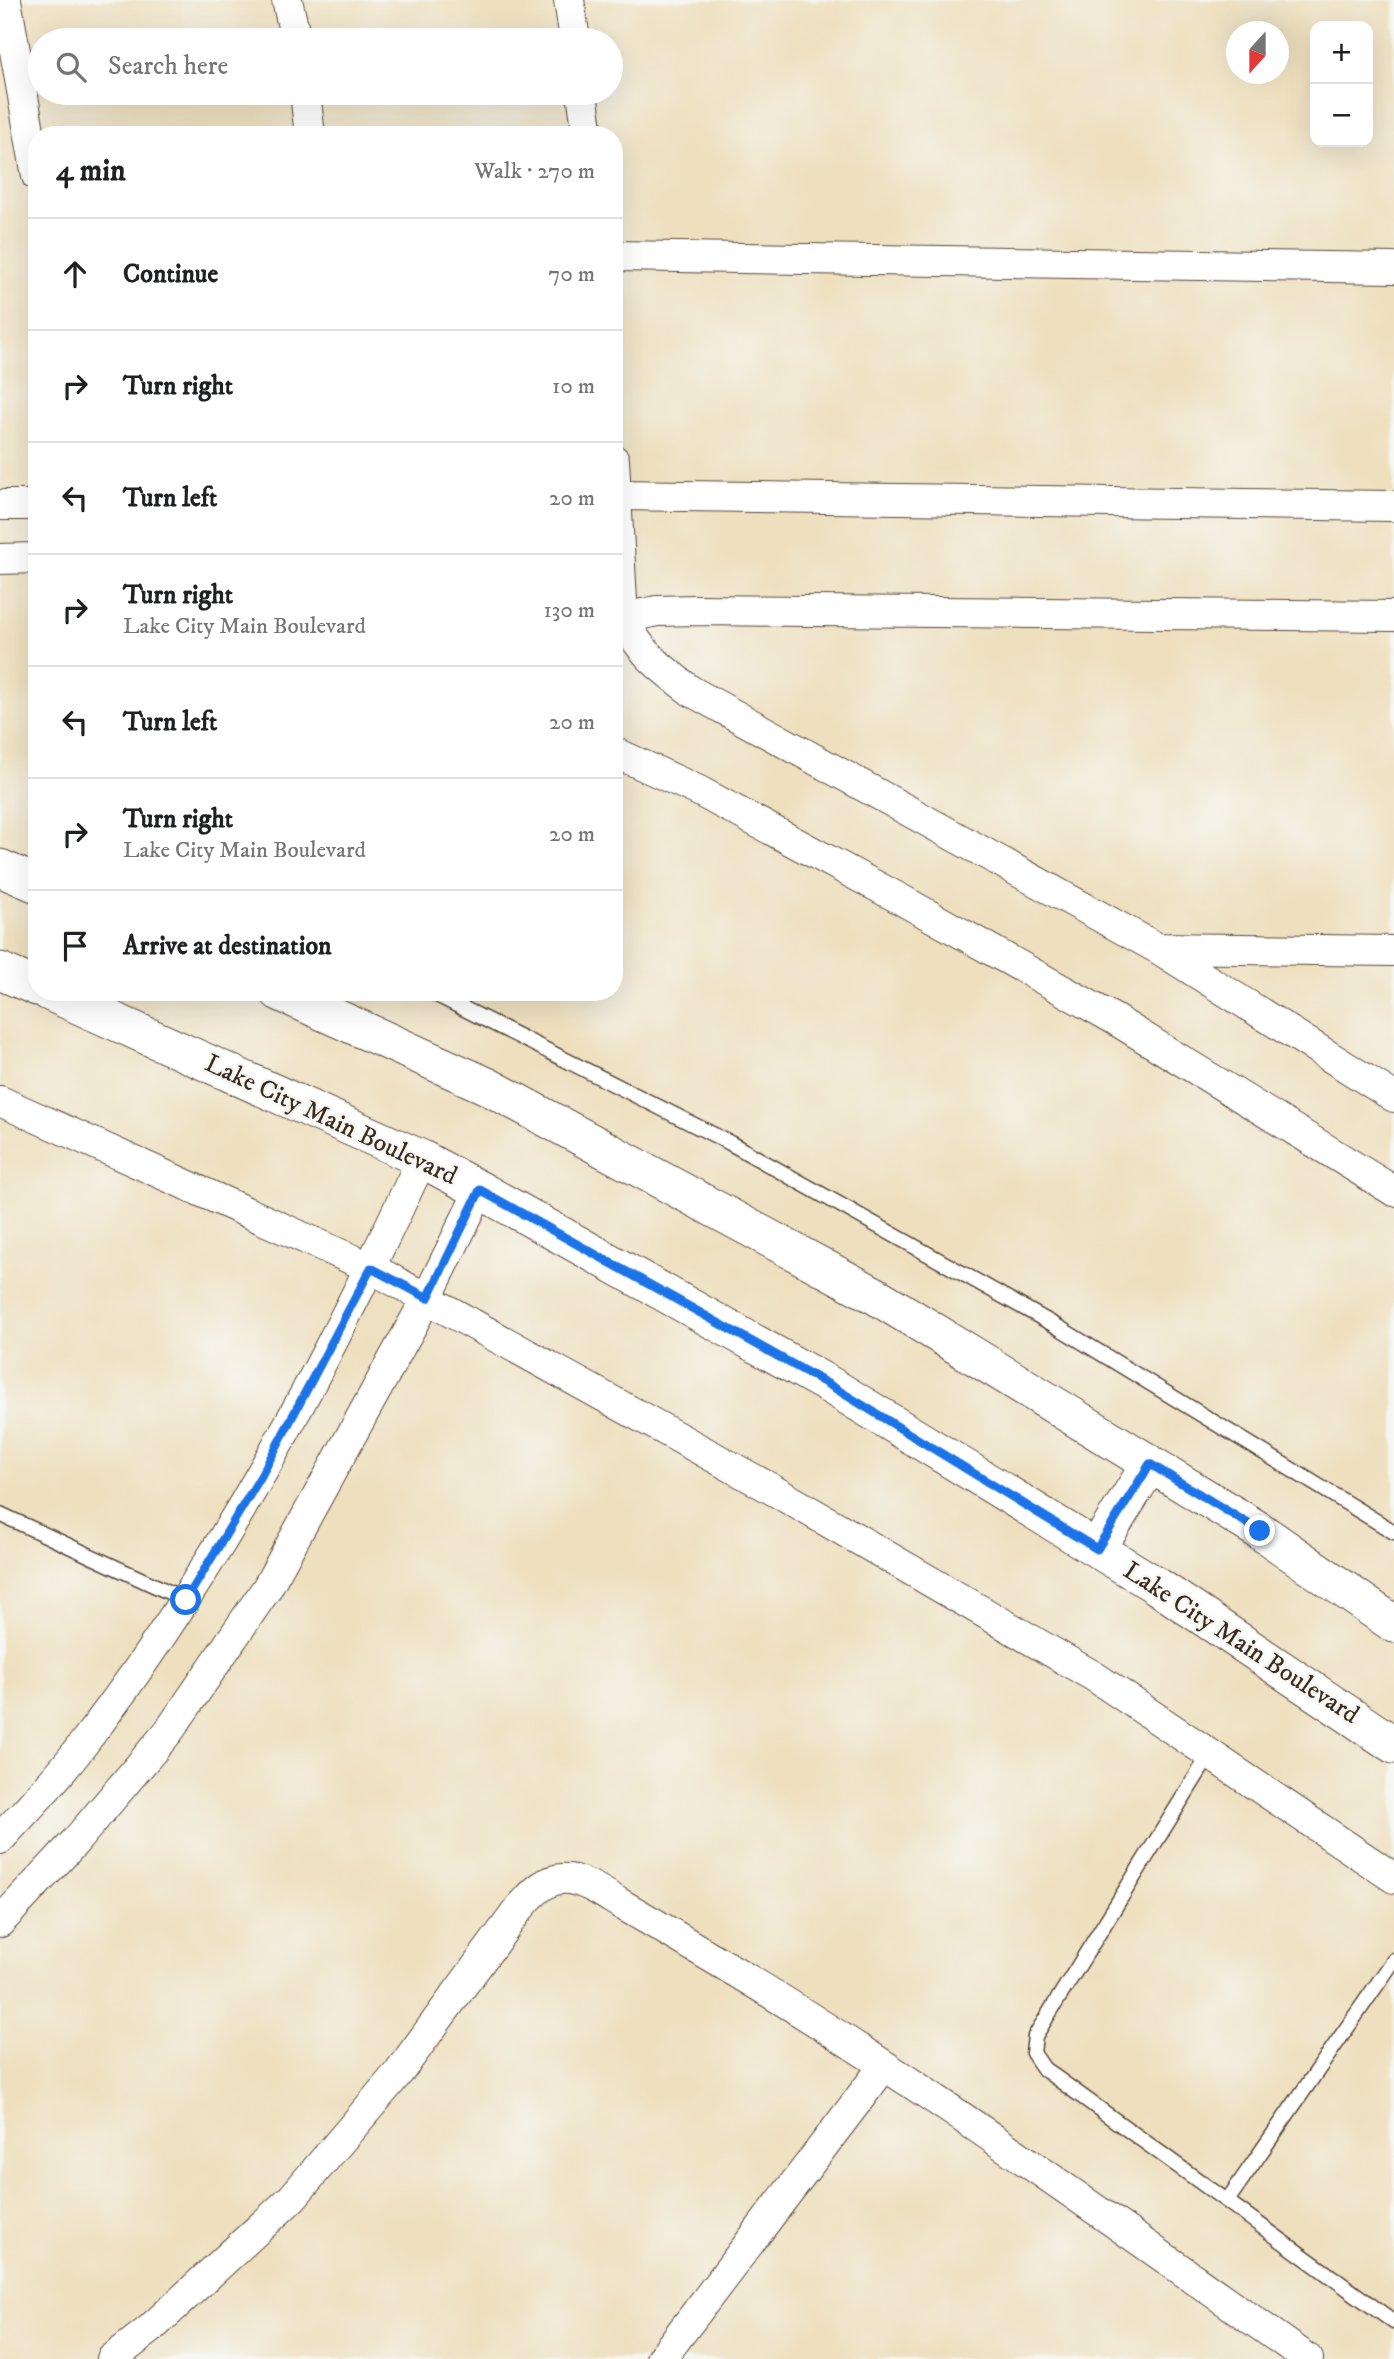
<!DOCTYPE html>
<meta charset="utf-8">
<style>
body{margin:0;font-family:"IM FELL DW Pica",serif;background:#f2f2f2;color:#202124}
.controls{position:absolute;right:21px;top:21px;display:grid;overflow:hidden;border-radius:14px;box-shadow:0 7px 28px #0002}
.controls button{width:63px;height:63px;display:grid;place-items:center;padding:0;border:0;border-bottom:2px solid #e0e0e0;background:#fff;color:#202124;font:35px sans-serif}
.compass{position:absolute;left:1226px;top:21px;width:63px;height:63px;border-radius:50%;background:#fff;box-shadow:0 7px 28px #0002;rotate:201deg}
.stop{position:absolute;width:21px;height:21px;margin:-16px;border:5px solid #1a73e8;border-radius:50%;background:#fff}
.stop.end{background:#1a73e8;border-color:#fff;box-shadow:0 2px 7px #0008}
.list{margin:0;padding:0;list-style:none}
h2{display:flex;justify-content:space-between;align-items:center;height:91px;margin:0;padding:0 28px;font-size:30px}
h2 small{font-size:23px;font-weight:400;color:#757577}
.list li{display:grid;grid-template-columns:46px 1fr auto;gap:21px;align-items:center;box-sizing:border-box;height:112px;padding:0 28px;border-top:2px solid #e0e0e0}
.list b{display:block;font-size:26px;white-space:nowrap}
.list p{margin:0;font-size:23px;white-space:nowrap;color:#757577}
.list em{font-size:23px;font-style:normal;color:#757577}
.icon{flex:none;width:38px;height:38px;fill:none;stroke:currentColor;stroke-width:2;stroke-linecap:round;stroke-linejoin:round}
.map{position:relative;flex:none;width:1394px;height:2359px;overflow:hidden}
.search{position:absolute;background:#fff;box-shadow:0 7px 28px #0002;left:28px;top:28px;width:595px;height:77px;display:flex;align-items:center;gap:18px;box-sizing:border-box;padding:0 24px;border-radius:38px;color:#757577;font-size:26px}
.panel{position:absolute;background:#fff;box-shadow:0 7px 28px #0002;left:28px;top:126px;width:595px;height:875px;border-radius:28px}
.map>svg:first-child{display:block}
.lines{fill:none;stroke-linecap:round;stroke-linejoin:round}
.service-casing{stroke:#564536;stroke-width:17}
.minor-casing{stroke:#564536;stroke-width:32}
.tertiary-casing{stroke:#564536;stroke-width:39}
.service{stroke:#fff;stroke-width:14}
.minor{stroke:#fff;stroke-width:30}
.tertiary{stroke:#fff;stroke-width:37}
.route{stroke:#1a73e8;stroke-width:9}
.labels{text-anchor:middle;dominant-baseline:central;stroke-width:5;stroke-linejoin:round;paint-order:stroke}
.street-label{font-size:26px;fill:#3b2a1e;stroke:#f6f6f2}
</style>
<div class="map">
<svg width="1394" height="2359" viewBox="0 0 1394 2359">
<rect width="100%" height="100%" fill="#f6f6f2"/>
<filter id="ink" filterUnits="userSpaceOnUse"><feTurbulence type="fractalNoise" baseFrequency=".0143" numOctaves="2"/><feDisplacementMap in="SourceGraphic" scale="14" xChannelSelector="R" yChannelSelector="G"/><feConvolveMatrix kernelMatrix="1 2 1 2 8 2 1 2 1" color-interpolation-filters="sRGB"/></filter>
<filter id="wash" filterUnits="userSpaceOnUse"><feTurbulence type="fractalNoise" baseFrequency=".00686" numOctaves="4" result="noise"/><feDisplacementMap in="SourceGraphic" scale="28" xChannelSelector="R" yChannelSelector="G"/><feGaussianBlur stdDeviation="1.57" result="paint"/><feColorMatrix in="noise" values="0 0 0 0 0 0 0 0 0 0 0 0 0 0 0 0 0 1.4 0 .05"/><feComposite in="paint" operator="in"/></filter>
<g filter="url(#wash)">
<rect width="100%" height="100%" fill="#eee0bf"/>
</g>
<g filter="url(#ink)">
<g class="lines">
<g class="service-casing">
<path id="service" d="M431 992 730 1143 1058 1327 1394 1532
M0 1514 186 1600
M1210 1754 1035 2036 1033 2053 1044 2069 1394 2322
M1227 2201 1394 1960"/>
</g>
<g class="minor-casing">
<path id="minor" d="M6 0 37 176
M287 0 296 40
M569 0 575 40
M305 93 310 135
M582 93 588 135
M614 256 1394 268
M614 460 623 618C640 653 661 668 691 691L1157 948 1394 1097
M616 495 1394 506
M0 505H37
M0 559 37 558
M623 618 657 611 696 610 1394 616
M614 752 699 791 902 900 1114 1019 1394 1191
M1157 948 1394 951
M0 1101 371 1268 768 1487 1095 1677 1394 1878
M0 1839C27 1809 56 1780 80 1748 220 1568 325 1365 422 1159
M0 1922 74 1843 169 1731 267 1588 427 1298 480 1190
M112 2359 149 2330 292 2198 399 2072 518 1910C531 1895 546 1876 569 1879 588 1882 606 1895 621 1904 647 1919 673 1934 699 1950 909 2073 1108 2219 1308 2359
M661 2359 884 2066"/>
</g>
<g class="tertiary-casing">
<path id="tertiary" d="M0 868 37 884
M0 971 37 987
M49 992 422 1159 480 1190 833 1387 1157 1586 1394 1745
M279 992 487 1086 876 1296 1260 1531 1394 1624
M1097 1549 1150 1464"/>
</g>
<use href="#service" class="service"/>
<use href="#minor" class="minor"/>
<use href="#tertiary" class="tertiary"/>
</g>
</g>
<g class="lines" filter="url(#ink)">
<path class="route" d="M186 1600 261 1476 371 1268 428 1298 480 1190 833 1387 1097 1549 1150 1464 1260 1531"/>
</g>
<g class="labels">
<g class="street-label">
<text transform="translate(331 1120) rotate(25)">Lake City Main Boulevard</text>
<text transform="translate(1241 1643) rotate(33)">Lake City Main Boulevard</text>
</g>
</g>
</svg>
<div class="controls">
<button>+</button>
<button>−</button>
</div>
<svg class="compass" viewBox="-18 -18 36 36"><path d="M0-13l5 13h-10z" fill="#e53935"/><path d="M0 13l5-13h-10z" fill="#757577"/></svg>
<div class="stop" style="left:186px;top:1600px"></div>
<div class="stop end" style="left:1260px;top:1531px"></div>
<div class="search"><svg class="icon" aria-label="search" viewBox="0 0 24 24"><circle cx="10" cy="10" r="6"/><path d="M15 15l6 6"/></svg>Search here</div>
<section class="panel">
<h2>4 min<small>Walk · 270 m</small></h2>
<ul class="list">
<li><svg class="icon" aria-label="ahead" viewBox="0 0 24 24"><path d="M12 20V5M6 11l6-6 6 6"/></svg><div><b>Continue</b></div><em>70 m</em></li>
<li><svg class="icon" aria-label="right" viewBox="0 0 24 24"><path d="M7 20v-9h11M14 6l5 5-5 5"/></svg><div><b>Turn right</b></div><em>10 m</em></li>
<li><svg class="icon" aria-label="left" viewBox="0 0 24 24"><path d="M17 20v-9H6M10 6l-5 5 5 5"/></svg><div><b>Turn left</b></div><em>20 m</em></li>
<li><svg class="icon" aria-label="right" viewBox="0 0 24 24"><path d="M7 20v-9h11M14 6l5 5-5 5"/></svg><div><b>Turn right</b><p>Lake City Main Boulevard</p></div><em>130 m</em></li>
<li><svg class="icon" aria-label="left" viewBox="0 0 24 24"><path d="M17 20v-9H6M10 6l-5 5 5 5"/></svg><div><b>Turn left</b></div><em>20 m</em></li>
<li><svg class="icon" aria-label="right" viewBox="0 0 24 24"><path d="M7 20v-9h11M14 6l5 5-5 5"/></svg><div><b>Turn right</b><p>Lake City Main Boulevard</p></div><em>20 m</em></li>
<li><svg class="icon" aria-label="arrive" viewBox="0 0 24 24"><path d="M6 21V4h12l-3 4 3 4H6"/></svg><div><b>Arrive at destination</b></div></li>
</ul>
</section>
</div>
